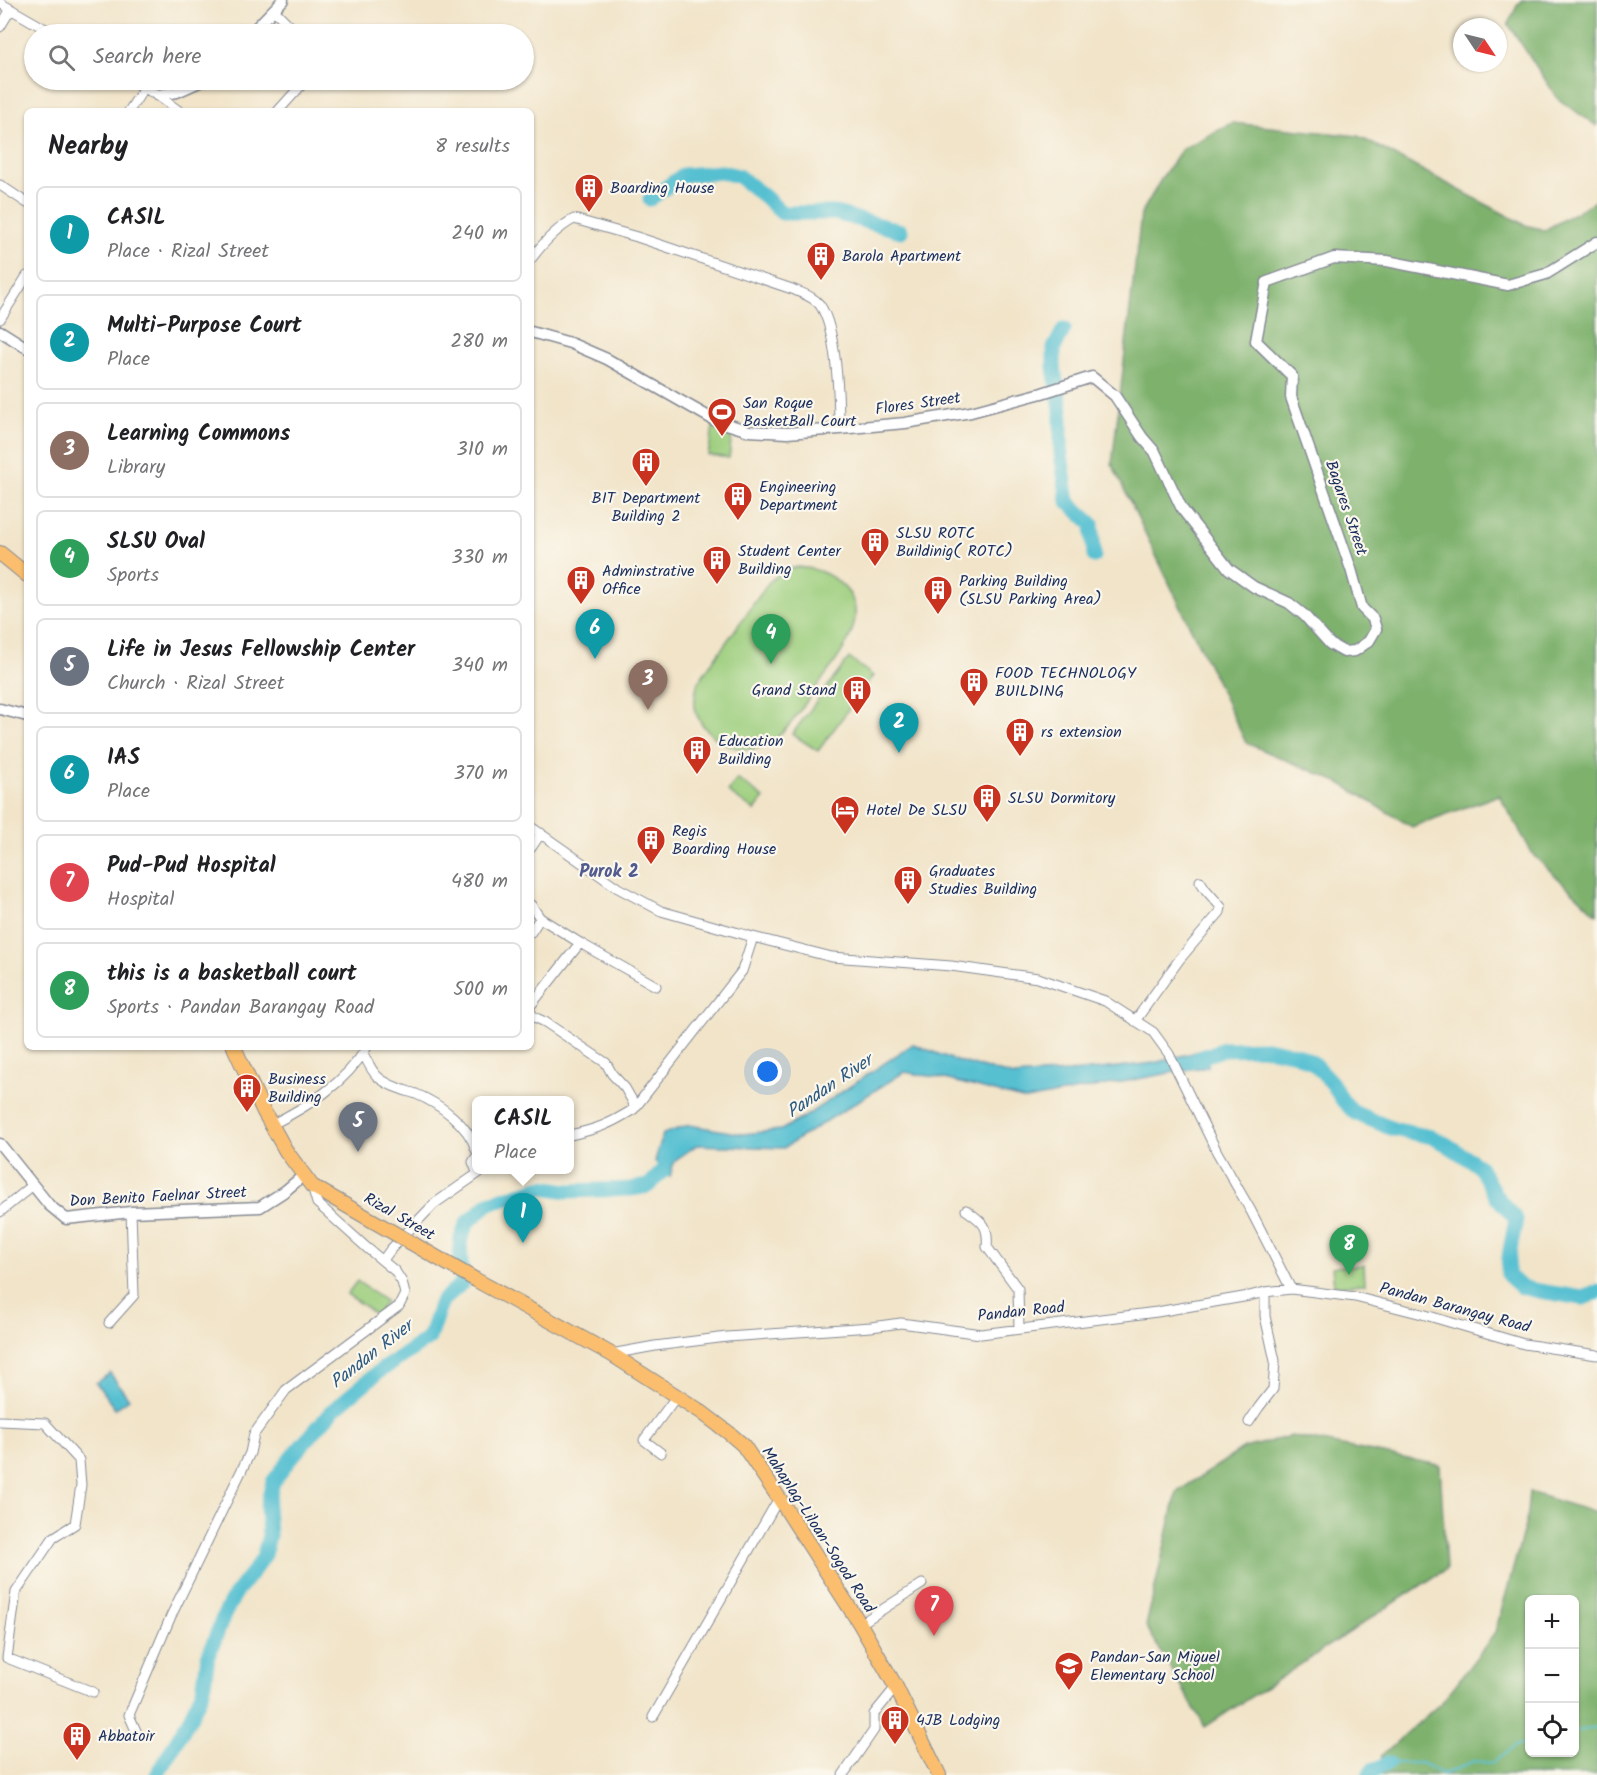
<!DOCTYPE html>
<meta charset="utf-8">
<style>
body{margin:0;font-family:Kalam,sans-serif;background:#f6f6f6;color:#202124}
.controls{position:absolute;right:18px;bottom:18px;display:grid;overflow:hidden;border-radius:9px;box-shadow:0 2px 4px #0004}
.controls button{width:54px;height:54px;display:grid;place-items:center;padding:0;border:0;border-bottom:2px solid #e0e0e0;background:#fff;color:#202124;font:30px sans-serif}
.compass{position:absolute;left:1453px;top:18px;width:54px;height:54px;border-radius:50%;background:#fff;box-shadow:0 2px 4px #0004;rotate:125deg}
.you{position:absolute;left:768px;top:1072px;width:21px;height:21px;margin:-15px;border:4px solid #fff;border-radius:50%;background:#1a73e8;box-shadow:0 0 0 9px #1a73e833}
.badge{display:grid;place-items:center;width:39px;height:39px;border-radius:50%;background:#2563eb;color:#fff;font-size:20px;font-weight:700}
.pin{position:absolute;translate:-50% -50px;filter:drop-shadow(0 2px 3px #0008)}
.pin::after{content:'';position:absolute;top:32px;width:21px;height:18px;background:inherit;clip-path:polygon(0 0,100% 0,50% 100%)}
.popup{position:absolute;left:472px;top:1096px;width:102px;height:78px;box-sizing:border-box;display:grid;place-content:center;border-radius:9px;background:#fff;filter:drop-shadow(0 2px 4px #0005);font-size:20px;white-space:nowrap;color:#757577}
.popup b{font-size:22px;color:#202124}
.popup::after{content:'';position:absolute;left:50%;top:100%;margin-left:-12px;border:12px solid transparent;border-top-color:#fff}
.list{margin:0;padding:0;list-style:none}
h2{display:flex;justify-content:space-between;align-items:center;height:78px;margin:0;padding:0 24px;font-size:26px}
h2 small{font-size:20px;font-weight:400;color:#757577}
.list li{display:grid;grid-template-columns:39px 1fr auto;gap:18px;align-items:center;box-sizing:border-box;height:96px;margin:0 12px 12px;padding:0 12px;border:2px solid #e0e0e0;border-radius:9px}
.list b{display:block;font-size:22px;white-space:nowrap}
.list p{margin:0;font-size:20px;white-space:nowrap;color:#757577}
.list em{font-size:20px;font-style:normal;color:#757577}
.icon{flex:none;width:33px;height:33px;fill:none;stroke:currentColor;stroke-width:2;stroke-linecap:round;stroke-linejoin:round}
.map{position:relative;flex:none;width:1597px;height:1775px;overflow:hidden}
.search{position:absolute;background:#fff;box-shadow:0 2px 4px #0004;left:24px;top:24px;width:510px;height:66px;display:flex;align-items:center;gap:15px;box-sizing:border-box;padding:0 21px;border-radius:33px;color:#757577;font-size:22px}
.panel{position:absolute;background:#fff;box-shadow:0 2px 4px #0004;left:24px;top:108px;width:510px;height:942px;border-radius:9px}
.map>svg:first-child{display:block}
.green{fill:#9cce7d;stroke:#5c7e6e;stroke-width:1.5}
.forest{fill:#7db16c;stroke:#4c7065;stroke-width:1.5;fill-rule:evenodd}
.water{fill:#56c0d1;stroke:#387898;stroke-width:1.5}
.lines{fill:none;stroke-linecap:round;stroke-linejoin:round}
.stream{stroke:#56c0d1;stroke-width:2}
.river{stroke:#56c0d1;stroke-width:15}
.minor-casing{stroke:#868a94;stroke-width:11}
.tertiary-casing{stroke:#868a94;stroke-width:13}
.primary-casing{stroke:#868a94;stroke-width:16}
.minor{stroke:#fff;stroke-width:9}
.tertiary{stroke:#fff;stroke-width:10}
.primary{stroke:#fabe6e;stroke-width:14}
.primary-bridge-casing{stroke:#868a94;stroke-width:16;stroke-linecap:butt}
.primary-bridge{stroke:#fabe6e;stroke-width:14}
.labels{text-anchor:middle;dominant-baseline:central;stroke-width:4.5;stroke-linejoin:round;paint-order:stroke}
.poi-label{font-size:16px;fill:#1b2f5e;stroke:#fbf7ec;text-anchor:start}
.street-label{font-size:16px;fill:#1b2f5e;stroke:#fbf7ec}
.neighbourhood-label{font-size:18px;font-weight:bold;fill:#525b8f;stroke:#fbf7ec}
.water-label{font-size:18px;font-style:italic;fill:#2d5a80;stroke:#fbf7ec}
</style>
<div class="map">
<svg width="1597" height="1775" viewBox="0 0 1597 1775">
<rect width="100%" height="100%" fill="#fbf7ec"/>
<filter id="ink" filterUnits="userSpaceOnUse"><feTurbulence type="fractalNoise" baseFrequency=".0167" numOctaves="2"/><feDisplacementMap in="SourceGraphic" scale="12" xChannelSelector="R" yChannelSelector="G"/><feConvolveMatrix kernelMatrix="1 2 1 2 8 2 1 2 1" color-interpolation-filters="sRGB"/></filter>
<filter id="wash" filterUnits="userSpaceOnUse"><feTurbulence type="fractalNoise" baseFrequency=".008" numOctaves="4" result="noise"/><feDisplacementMap in="SourceGraphic" scale="24" xChannelSelector="R" yChannelSelector="G"/><feGaussianBlur stdDeviation="1.35" result="paint"/><feColorMatrix in="noise" values="0 0 0 0 0 0 0 0 0 0 0 0 0 0 0 0 0 1.4 0 .05"/><feComposite in="paint" operator="in"/></filter>
<g filter="url(#wash)">
<rect width="100%" height="100%" fill="#f1e4c9"/>
<path class="green" d="M715 416 734 418 729 458 708 455Z
M798 567C816 568 830 573 843 586 876 617 834 663 815 689 801 709 786 736 763 746 747 754 724 746 712 735 693 718 692 705 698 682L769 582 784 570Z
M849 658 873 676 818 751 792 734Z
M737 779 764 798 755 811 728 792Z
M1364 1265 1365 1284 1334 1286 1332 1267Z
M357 1281 386 1302 376 1315 347 1294Z"/>
<path class="forest" d="M1523 0H1597V126L1558 99 1508 24 1518 4Z
M1232 123 1358 136 1525 225 1545 230 1597 200V914L1534 856 1499 795 1412 827 1340 783 1246 743 1112 464 1141 214 1163 176 1182 149Z
M1291 1436 1440 1465 1446 1569 1205 1727 1146 1626 1177 1492 1244 1448Z
M1529 1492 1597 1513V1775H1378L1382 1755 1443 1701 1495 1633 1526 1522ZM1530 1600H1574V1752H1530Z"/>
<path class="water" d="M913 1044 954 1060 1014 1076 1082 1071 1154 1063 1207 1049 1208 1067 1191 1069 1026 1100 941 1078 904 1072 784 1148 697 1145 674 1161 670 1177 655 1161 663 1134 689 1125 743 1134 781 1130 801 1119Z
M110 1373 129 1399 115 1409 96 1383Z"/>
<g class="lines">
<path class="stream" d="M1574 1732 1597 1727
M1388 1763H1421L1443 1774 1474 1761 1492 1763 1517 1745 1530 1742"/>
<path class="river" d="M650 199 683 175 722 172 738 176 764 196 782 213H835L901 231
M1064 329 1054 348V368L1061 410V454L1068 502 1092 524 1094 556
M1189 1062 1224 1049 1267 1048 1296 1054 1313 1063 1332 1083 1342 1100 1355 1113 1393 1129 1432 1137 1446 1144 1479 1166 1496 1196 1516 1219C1513 1238 1507 1256 1508 1275L1521 1287 1539 1291 1583 1298 1597 1292
M157 1775 191 1716 203 1690 208 1657 224 1615 235 1594 263 1558 269 1536 267 1506 273 1482 290 1459 333 1410 377 1373 429 1338 441 1302 462 1283 460 1241 467 1223 489 1203 543 1187 568 1191 631 1189 648 1186 663 1171 666 1150
M1369 1775 1372 1771 1388 1763"/>
</g>
</g>
<g filter="url(#ink)">
<g class="lines">
<g class="minor-casing">
<path id="minor" d="M0 3 54 34
M274 10 298 34
M0 27 11 9
M130 80 157 95 179 111
M129 111 144 88
M278 111 306 80
M0 185 27 203
M531 259C543 243 557 228 574 219L637 237 792 289C801 293 813 296 820 305 837 330 839 398 839 429
M0 319 27 276
M531 827 618 888 661 911 753 937 832 957 951 966 1038 978 1105 1001 1153 1032 1169 1054 1217 1152 1251 1211 1291 1289
M531 848 541 833
M531 905 540 918 580 943 656 986
M531 932 540 918
M531 1005 580 943
M531 1013 534 1017 545 1022 606 1063 612 1074 625 1088 633 1102 634 1109C610 1124 598 1129 570 1135
M1135 1021 1179 960 1220 912 1221 907 1206 890 1200 881
M363 1053C367 1061 372 1072 378 1077 388 1086 404 1090 416 1094 440 1104 469 1125 476 1150
M634 1109 742 971 753 937
M271 1125C308 1106 345 1084 367 1047
M476 1157 473 1162 477 1172
M966 1210C983 1222 989 1226 987 1247L1018 1289 1019 1329
M0 1212 33 1185
M383 1260 391 1249 434 1204 483 1170
M109 1323 134 1295 131 1212
M611 1354 655 1346 727 1337 871 1327 901 1323 981 1334 1157 1312 1249 1296 1265 1292 1291 1289 1355 1297 1422 1314 1524 1344 1597 1355
M0 1421 45 1423 79 1460 81 1485 75 1524 53 1538 16 1592 7 1658 93 1692
M1249 1422 1259 1407 1273 1389 1275 1361 1265 1316V1292
M661 1453 644 1440 676 1397
M860 1624 922 1584
M653 1717 779 1498
M137 1733 129 1715 171 1616 250 1453 254 1434 286 1390 399 1306 405 1294 402 1282 395 1271 367 1248 317 1203 312 1186
M843 1775 874 1730V1714L896 1687"/>
</g>
<g class="tertiary-casing">
<path id="tertiary" d="M250 34 283 0
M157 95 177 92 204 80
M0 331 27 348
M531 332 570 343 607 359 714 420 749 431 787 433 839 429 905 423 971 412 1042 393 1092 377 1115 396 1142 437 1155 452 1182 509 1229 569 1254 587 1289 603 1304 615 1330 644 1344 652 1355 651 1369 641 1376 629 1373 619 1362 608 1351 569 1291 397 1292 376 1256 341 1267 282 1334 258 1387 261 1508 285 1546 274 1597 242
M0 709 27 716
M0 1144 49 1205 66 1219 131 1212 260 1207 285 1191 304 1175"/>
</g>
<g class="primary-casing">
<path id="primary" d="M0 553 27 575
M234 1047 263 1110 286 1151 312 1186 354 1210
M476 1280 611 1354 700 1411 729 1433 743 1445 779 1498 860 1624 896 1687 939 1775"/>
</g>
<use href="#minor" class="minor"/>
<use href="#tertiary" class="tertiary"/>
<use href="#primary" class="primary"/>
<g class="primary-bridge-casing">
<path id="primary-bridge" d="M354 1210 476 1280"/>
</g>
<use href="#primary-bridge" class="primary-bridge"/>
</g>
</g>
<defs>
<g id="building-pin" transform="scale(1.5)"><path d="M0 17L-7.5 6A9.5 9.5 0 1 1 7.5 6Z" fill="#c8321e" stroke="#fbf7ec"/><path d="M-4-6H4V6H1V3H-1V6H-4ZM-2.5-4.3h1.7v1.8h-1.7ZM.8-4.3h1.7v1.8H.8ZM-2.5-1h1.7V.8h-1.7ZM.8-1h1.7V.8H.8Z" fill="#fff"/></g>
<g id="stadium-pin" transform="scale(1.5)"><path d="M0 17L-7.5 6A9.5 9.5 0 1 1 7.5 6Z" fill="#c8321e" stroke="#fbf7ec"/><path d="M0-5a6.5 5 0 1 0 0 10a6.5 5 0 1 0 0-10ZM-3.5-1.8h7v3.6h-7Z" fill="#fff"/></g>
<g id="hotel-pin" transform="scale(1.5)"><path d="M0 17L-7.5 6A9.5 9.5 0 1 1 7.5 6Z" fill="#c8321e" stroke="#fbf7ec"/><path d="M-6-4.5h1.5V1H6V5H4.5V3h-9V5H-6ZM-4 0a1.8 1.8 0 1 1 3.6 0ZM.5 0V-2.5h3Q6-2.5 6 0Z" fill="#fff"/></g>
<g id="school-pin" transform="scale(1.5)"><path d="M0 17L-7.5 6A9.5 9.5 0 1 1 7.5 6Z" fill="#c8321e" stroke="#fbf7ec"/><path d="M0-5L7-2L0 1L-7-2ZM-4 1L0 2.5L4 1V4Q0 6-4 4Z" fill="#fff"/></g>
</defs>
<g fill-rule="evenodd">
<use href="#building-pin" x="589" y="188"/>
<use href="#building-pin" x="821" y="256"/>
<use href="#stadium-pin" x="722" y="412"/>
<use href="#building-pin" x="646" y="462"/>
<use href="#building-pin" x="738" y="496"/>
<use href="#building-pin" x="875" y="542"/>
<use href="#building-pin" x="717" y="560"/>
<use href="#building-pin" x="581" y="580"/>
<use href="#building-pin" x="938" y="590"/>
<use href="#building-pin" x="974" y="682"/>
<use href="#building-pin" x="857" y="690"/>
<use href="#building-pin" x="1020" y="732"/>
<use href="#building-pin" x="697" y="750"/>
<use href="#building-pin" x="987" y="798"/>
<use href="#hotel-pin" x="845" y="810"/>
<use href="#building-pin" x="651" y="840"/>
<use href="#building-pin" x="908" y="880"/>
<use href="#building-pin" x="247" y="1088"/>
<use href="#school-pin" x="1069" y="1666"/>
<use href="#building-pin" x="895" y="1720"/>
<use href="#building-pin" x="77" y="1736"/>
</g>
<g class="labels">
<g class="poi-label">
<text x="610" y="188">Boarding House</text>
<text x="842" y="256">Barola Apartment</text>
<text x="743" y="403">San Roque<tspan x="743" dy="18">BasketBall Court</tspan></text>
<text x="759" y="487">Engineering<tspan x="759" dy="18">Department</tspan></text>
<text x="646" y="498" text-anchor="middle">BIT Department<tspan x="646" dy="18">Building 2</tspan></text>
<text x="896" y="533">SLSU ROTC<tspan x="896" dy="18">Buildinig( ROTC)</tspan></text>
<text x="738" y="551">Student Center<tspan x="738" dy="18">Building</tspan></text>
<text x="602" y="571">Adminstrative<tspan x="602" dy="18">Office</tspan></text>
<text x="959" y="581">Parking Building<tspan x="959" dy="18">(SLSU Parking Area)</tspan></text>
<text x="995" y="673">FOOD TECHNOLOGY<tspan x="995" dy="18">BUILDING</tspan></text>
<text x="836" y="690" text-anchor="end">Grand Stand</text>
<text x="1041" y="732">rs extension</text>
<text x="718" y="741">Education<tspan x="718" dy="18">Building</tspan></text>
<text x="1008" y="798">SLSU Dormitory</text>
<text x="866" y="810">Hotel De SLSU</text>
<text x="672" y="831">Regis<tspan x="672" dy="18">Boarding House</tspan></text>
<text x="929" y="871">Graduates<tspan x="929" dy="18">Studies Building</tspan></text>
<text x="268" y="1079">Business<tspan x="268" dy="18">Building</tspan></text>
<text x="1090" y="1657">Pandan-San Miguel<tspan x="1090" dy="18">Elementary School</tspan></text>
<text x="916" y="1720">4JB Lodging</text>
<text x="98" y="1736">Abbatoir</text>
</g>
<g class="street-label">
<text transform="translate(918 404) rotate(-8)">Flores Street</text>
<text transform="translate(1346 508) rotate(71)">Bagares Street</text>
<text transform="translate(158 1197) rotate(-3)">Don Benito Faelnar Street</text>
<text transform="translate(399 1217) rotate(30)">Rizal Street</text>
<text transform="translate(1455 1308) rotate(15)">Pandan Barangay Road</text>
<text transform="translate(1021 1312) rotate(-6)">Pandan Road</text>
<text transform="translate(818 1530) rotate(57)">Mahaplag-Liloan-Sogod Road</text>
</g>
<g class="neighbourhood-label">
<text x="609" y="872">Purok 2</text>
</g>
<g class="water-label">
<text transform="translate(830 1087) rotate(-34)">Pandan River</text>
<text transform="translate(372 1355) rotate(-38)">Pandan River</text>
</g>
</g>
</svg>
<div class="controls">
<button>+</button>
<button>−</button>
<button><svg class="icon" aria-label="locate" viewBox="0 0 24 24"><circle cx="12" cy="12" r="6"/><path d="M12 2v4M12 18v4M2 12h4M18 12h4"/></svg></button>
</div>
<svg class="compass" viewBox="-18 -18 36 36"><path d="M0-13l5 13h-10z" fill="#e53935"/><path d="M0 13l5-13h-10z" fill="#757577"/></svg>
<div class="you"></div>
<div class="pin badge" style="left:523px;top:1243px;background:#0f9aa8">1</div>
<div class="popup"><b>CASIL</b>Place</div>
<div class="pin badge" style="left:899px;top:753px;background:#0f9aa8">2</div>
<div class="pin badge" style="left:648px;top:710px;background:#8d6e63">3</div>
<div class="pin badge" style="left:771px;top:664px;background:#2e9e5b">4</div>
<div class="pin badge" style="left:358px;top:1152px;background:#6b7280">5</div>
<div class="pin badge" style="left:595px;top:659px;background:#0f9aa8">6</div>
<div class="pin badge" style="left:934px;top:1636px;background:#e0444e">7</div>
<div class="pin badge" style="left:1349px;top:1275px;background:#2e9e5b">8</div>
<div class="search"><svg class="icon" aria-label="search" viewBox="0 0 24 24"><circle cx="10" cy="10" r="6"/><path d="M15 15l6 6"/></svg>Search here</div>
<section class="panel">
<h2>Nearby<small>8 results</small></h2>
<ul class="list">
<li><span class="badge" style="background:#0f9aa8">1</span><div><b>CASIL</b><p>Place · Rizal Street</p></div><em>240 m</em></li>
<li><span class="badge" style="background:#0f9aa8">2</span><div><b>Multi-Purpose Court</b><p>Place</p></div><em>280 m</em></li>
<li><span class="badge" style="background:#8d6e63">3</span><div><b>Learning Commons</b><p>Library</p></div><em>310 m</em></li>
<li><span class="badge" style="background:#2e9e5b">4</span><div><b>SLSU Oval</b><p>Sports</p></div><em>330 m</em></li>
<li><span class="badge" style="background:#6b7280">5</span><div><b>Life in Jesus Fellowship Center</b><p>Church · Rizal Street</p></div><em>340 m</em></li>
<li><span class="badge" style="background:#0f9aa8">6</span><div><b>IAS</b><p>Place</p></div><em>370 m</em></li>
<li><span class="badge" style="background:#e0444e">7</span><div><b>Pud-Pud Hospital</b><p>Hospital</p></div><em>480 m</em></li>
<li><span class="badge" style="background:#2e9e5b">8</span><div><b>this is a basketball court</b><p>Sports · Pandan Barangay Road</p></div><em>500 m</em></li>
</ul>
</section>
</div>
